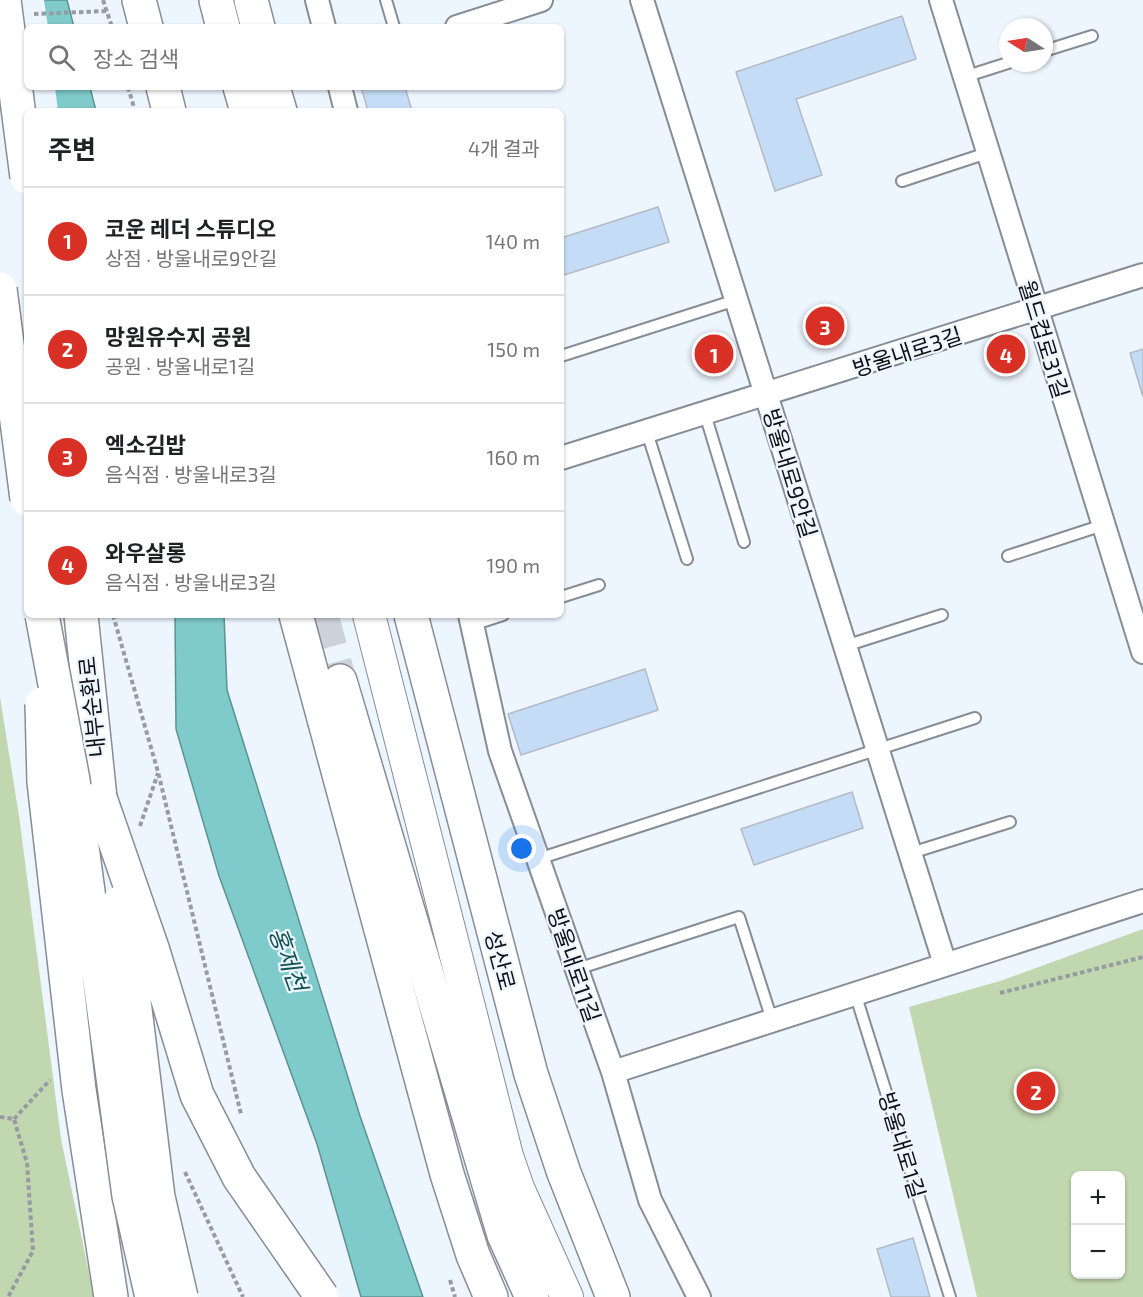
<!DOCTYPE html>
<html lang="ko">
<meta charset="utf-8">
<style>
body{margin:0;font-family:"Exo 2","Noto Sans KR",sans-serif;background:#f6f6f6;color:#202124}
.controls{position:absolute;right:18px;bottom:18px;display:grid;overflow:hidden;border-radius:9px;box-shadow:0 2px 4px #0004}
.controls button{width:54px;height:54px;display:grid;place-items:center;padding:0;border:0;border-bottom:2px solid #e0e0e0;background:#fff;color:#202124;font:30px sans-serif}
.compass{position:absolute;left:999px;top:18px;width:54px;height:54px;border-radius:50%;background:#fff;box-shadow:0 2px 4px #0004;rotate:282deg}
.you{position:absolute;left:522px;top:849px;width:21px;height:21px;margin:-15px;border:4px solid #fff;border-radius:50%;background:#1a73e8;box-shadow:0 0 0 9px #1a73e833}
.badge{display:grid;place-items:center;width:39px;height:39px;border-radius:50%;background:#d93025;color:#fff;font-size:20px;font-weight:700}
.pin{position:absolute;translate:-50% -50%;border:3px solid #fff;box-shadow:0 2px 6px #0006}
.list{margin:0;padding:0;list-style:none}
h2{display:flex;justify-content:space-between;align-items:center;height:78px;margin:0;padding:0 24px;font-size:26px}
h2 small{font-size:20px;font-weight:400;color:#757577}
.list li{display:grid;grid-template-columns:39px 1fr auto;gap:18px;align-items:center;box-sizing:border-box;height:108px;padding:0 24px;border-top:2px solid #e0e0e0}
.list b{display:block;font-size:22px;white-space:nowrap}
.list p{margin:0;font-size:20px;white-space:nowrap;color:#757577}
.list em{font-size:20px;font-style:normal;color:#757577}
.icon{flex:none;width:33px;height:33px;fill:none;stroke:currentColor;stroke-width:2;stroke-linecap:round;stroke-linejoin:round}
.map{position:relative;flex:none;width:1143px;height:1297px;overflow:hidden}
.search{position:absolute;background:#fff;box-shadow:0 2px 4px #0004;left:24px;top:24px;width:540px;height:66px;display:flex;align-items:center;gap:15px;box-sizing:border-box;padding:0 21px;border-radius:9px;color:#757577;font-size:22px}
.panel{position:absolute;background:#fff;box-shadow:0 2px 4px #0004;left:24px;top:108px;width:540px;height:510px;border-radius:9px}
.map>svg:first-child{display:block}
.green{fill:#c0d7af;fill-rule:evenodd}
.water{fill:#7fcaca;stroke:#5d9293;stroke-width:1.5}
.pier{fill:#edf5fe}
.building{fill:#c5dcf7;stroke:#b3bac3;stroke-width:1.5}
.lines{fill:none;stroke-linecap:round;stroke-linejoin:round}
.primary-tunnel{stroke:#ccd3db;stroke-width:33;stroke-dasharray:33 16;stroke-linecap:butt}
.service-casing{stroke:#868d96;stroke-width:14}
.minor-casing{stroke:#868d96;stroke-width:26}
.secondary-casing{stroke:#868d96;stroke-width:34}
.primary-casing{stroke:#868d96;stroke-width:36}
.trunk-casing{stroke:#868d96;stroke-width:36}
.path{stroke:#979ca3;stroke-width:4;stroke-dasharray:4.5 3;stroke-linecap:butt}
.service{stroke:#fff;stroke-width:10}
.minor{stroke:#fff;stroke-width:22}
.secondary{stroke:#fff;stroke-width:32}
.primary{stroke:#fff;stroke-width:33}
.trunk{stroke:#fff;stroke-width:33}
.trunk-bridge-casing{stroke:#868d96;stroke-width:36;stroke-linecap:butt}
.trunk-bridge{stroke:#fff;stroke-width:33}
.labels{text-anchor:middle;dominant-baseline:central;stroke-width:4.5;stroke-linejoin:round;paint-order:stroke}
.street-label{font-size:22px;fill:#0e1013;stroke:#edf5fe}
.water-label{font-size:24px;font-style:italic;fill:#115354;stroke:#edf5fe}
</style>
<div class="map">
<svg width="1143" height="1297" viewBox="0 0 1143 1297">
<rect width="100%" height="100%" fill="#edf5fe"/>
<path class="green" d="M0 697 19 816 61 1139 94 1297H0Z
M1143 929V1297H977L909 1007 1000 981ZM1076 1176H1120V1274H1076Z"/>
<path class="water" d="M0 0H67L74 27H27V87H90L96 111H27Z
M175 615H224L227 690 360 1116 423 1297H361L317 1144 219 876 176 729Z"/>
<path class="pier" d="M0 0H44L48 27H27V87H55L58 111H27V248L0 235Z"/>
<path class="building" d="M902 16 916 59 796 99 822 175 775 191 736 72Z
M361 87H405L412 111H368Z
M658 207 669 242 561 276V238Z
M1143 349V397L1130 353Z
M645 669 658 710 521 755 508 714Z
M852 792 863 828 754 865 741 829Z
M913 1238 930 1297H891L877 1249Z"/>
<g class="lines">
<path class="primary-tunnel" d="M322 615 340 681"/>
<g class="service-casing">
<path id="service" d="M386 0 394 27
M1044 51 1092 36
M964 77 1008 63
M902 181 987 153
M561 356 736 300
M705 414 744 542
M647 432 687 559
M1008 556 1103 525
M561 597 599 585
M472 625 503 615
M845 646 942 615
M911 853 1010 822
M538 859 975 718
M577 969 739 917 772 1020
M855 993 950 1297"/>
</g>
<g class="minor-casing">
<path id="minor" d="M317 0 324 27
M642 0 945 964
M941 0 1143 652
M457 27 541 0
M340 87 346 111
M561 458 1143 275
M470 615 500 751 613 1072 650 1200 699 1297
M613 1072 1143 901"/>
</g>
<g class="secondary-casing">
<path id="secondary" d="M369 615 507 1156 518 1188 567 1297"/>
</g>
<g class="primary-casing">
<path id="primary" d="M139 0 146 27
M251 0 258 27
M163 87 169 111
M273 87 280 111
M411 615 531 1074 564 1173 613 1297
M340 681 504 1235 532 1297"/>
</g>
<g class="trunk-casing">
<path id="trunk" d="M216 0 223 27
M240 87 247 111
M81 615 100 798
M296 615 447 1174 473 1255 491 1297
M79 1090 111 1297"/>
</g>
<path class="path" d="M103 0 112 27
M34 14 107 11
M128 87 135 111
M113 615 158 772 241 1114
M140 826 158 773
M1000 993 1143 957
M0 1117 14 1119 27 1163 33 1251 8 1297
M14 1119 50 1080
M185 1172 243 1297
M450 1280 455 1297"/>
<use href="#service" class="service"/>
<use href="#minor" class="minor"/>
<use href="#secondary" class="secondary"/>
<use href="#primary" class="primary"/>
<use href="#trunk" class="trunk"/>
<g class="trunk-bridge-casing">
<path id="trunk-bridge" d="M4 0 27 177
M0 289 27 499
M42 615 73 780 129 1196 152 1297
M42 704 44 782 79 1090
M100 798 153 951 197 1095 239 1177 322 1297
M119 903 129 960 158 1197 181 1297"/>
</g>
<use href="#trunk-bridge" class="trunk-bridge"/>
</g>
<g class="labels">
<g class="street-label">
<text transform="translate(1045 339) rotate(73)">월드컵로31길</text>
<text transform="translate(907 351) rotate(-18)">방울내로3길</text>
<text transform="translate(791 473) rotate(73)">방울내로9안길</text>
<text transform="translate(91 707) rotate(-96)">내부순환로</text>
<text transform="translate(501 960) rotate(75)">성산로</text>
<text transform="translate(575 965) rotate(71)">방울내로11길</text>
<text transform="translate(903 1145) rotate(73)">방울내로1길</text>
</g>
<g class="water-label">
<text transform="translate(289 959) rotate(70)">홍제천</text>
</g>
</g>
</svg>
<div class="controls">
<button>+</button>
<button>−</button>
</div>
<svg class="compass" viewBox="-18 -18 36 36"><path d="M0-13l5 13h-10z" fill="#e53935"/><path d="M0 13l5-13h-10z" fill="#757577"/></svg>
<div class="you"></div>
<div class="pin badge" style="left:714px;top:354px">1</div>
<div class="pin badge" style="left:1036px;top:1091px">2</div>
<div class="pin badge" style="left:825px;top:326px">3</div>
<div class="pin badge" style="left:1006px;top:354px">4</div>
<div class="search"><svg class="icon" aria-label="search" viewBox="0 0 24 24"><circle cx="10" cy="10" r="6"/><path d="M15 15l6 6"/></svg>장소 검색</div>
<section class="panel">
<h2>주변<small>4개 결과</small></h2>
<ul class="list">
<li><span class="badge">1</span><div><b>코운 레더 스튜디오</b><p>상점 · 방울내로9안길</p></div><em>140 m</em></li>
<li><span class="badge">2</span><div><b>망원유수지 공원</b><p>공원 · 방울내로1길</p></div><em>150 m</em></li>
<li><span class="badge">3</span><div><b>엑소김밥</b><p>음식점 · 방울내로3길</p></div><em>160 m</em></li>
<li><span class="badge">4</span><div><b>와우살롱</b><p>음식점 · 방울내로3길</p></div><em>190 m</em></li>
</ul>
</section>
</div>
